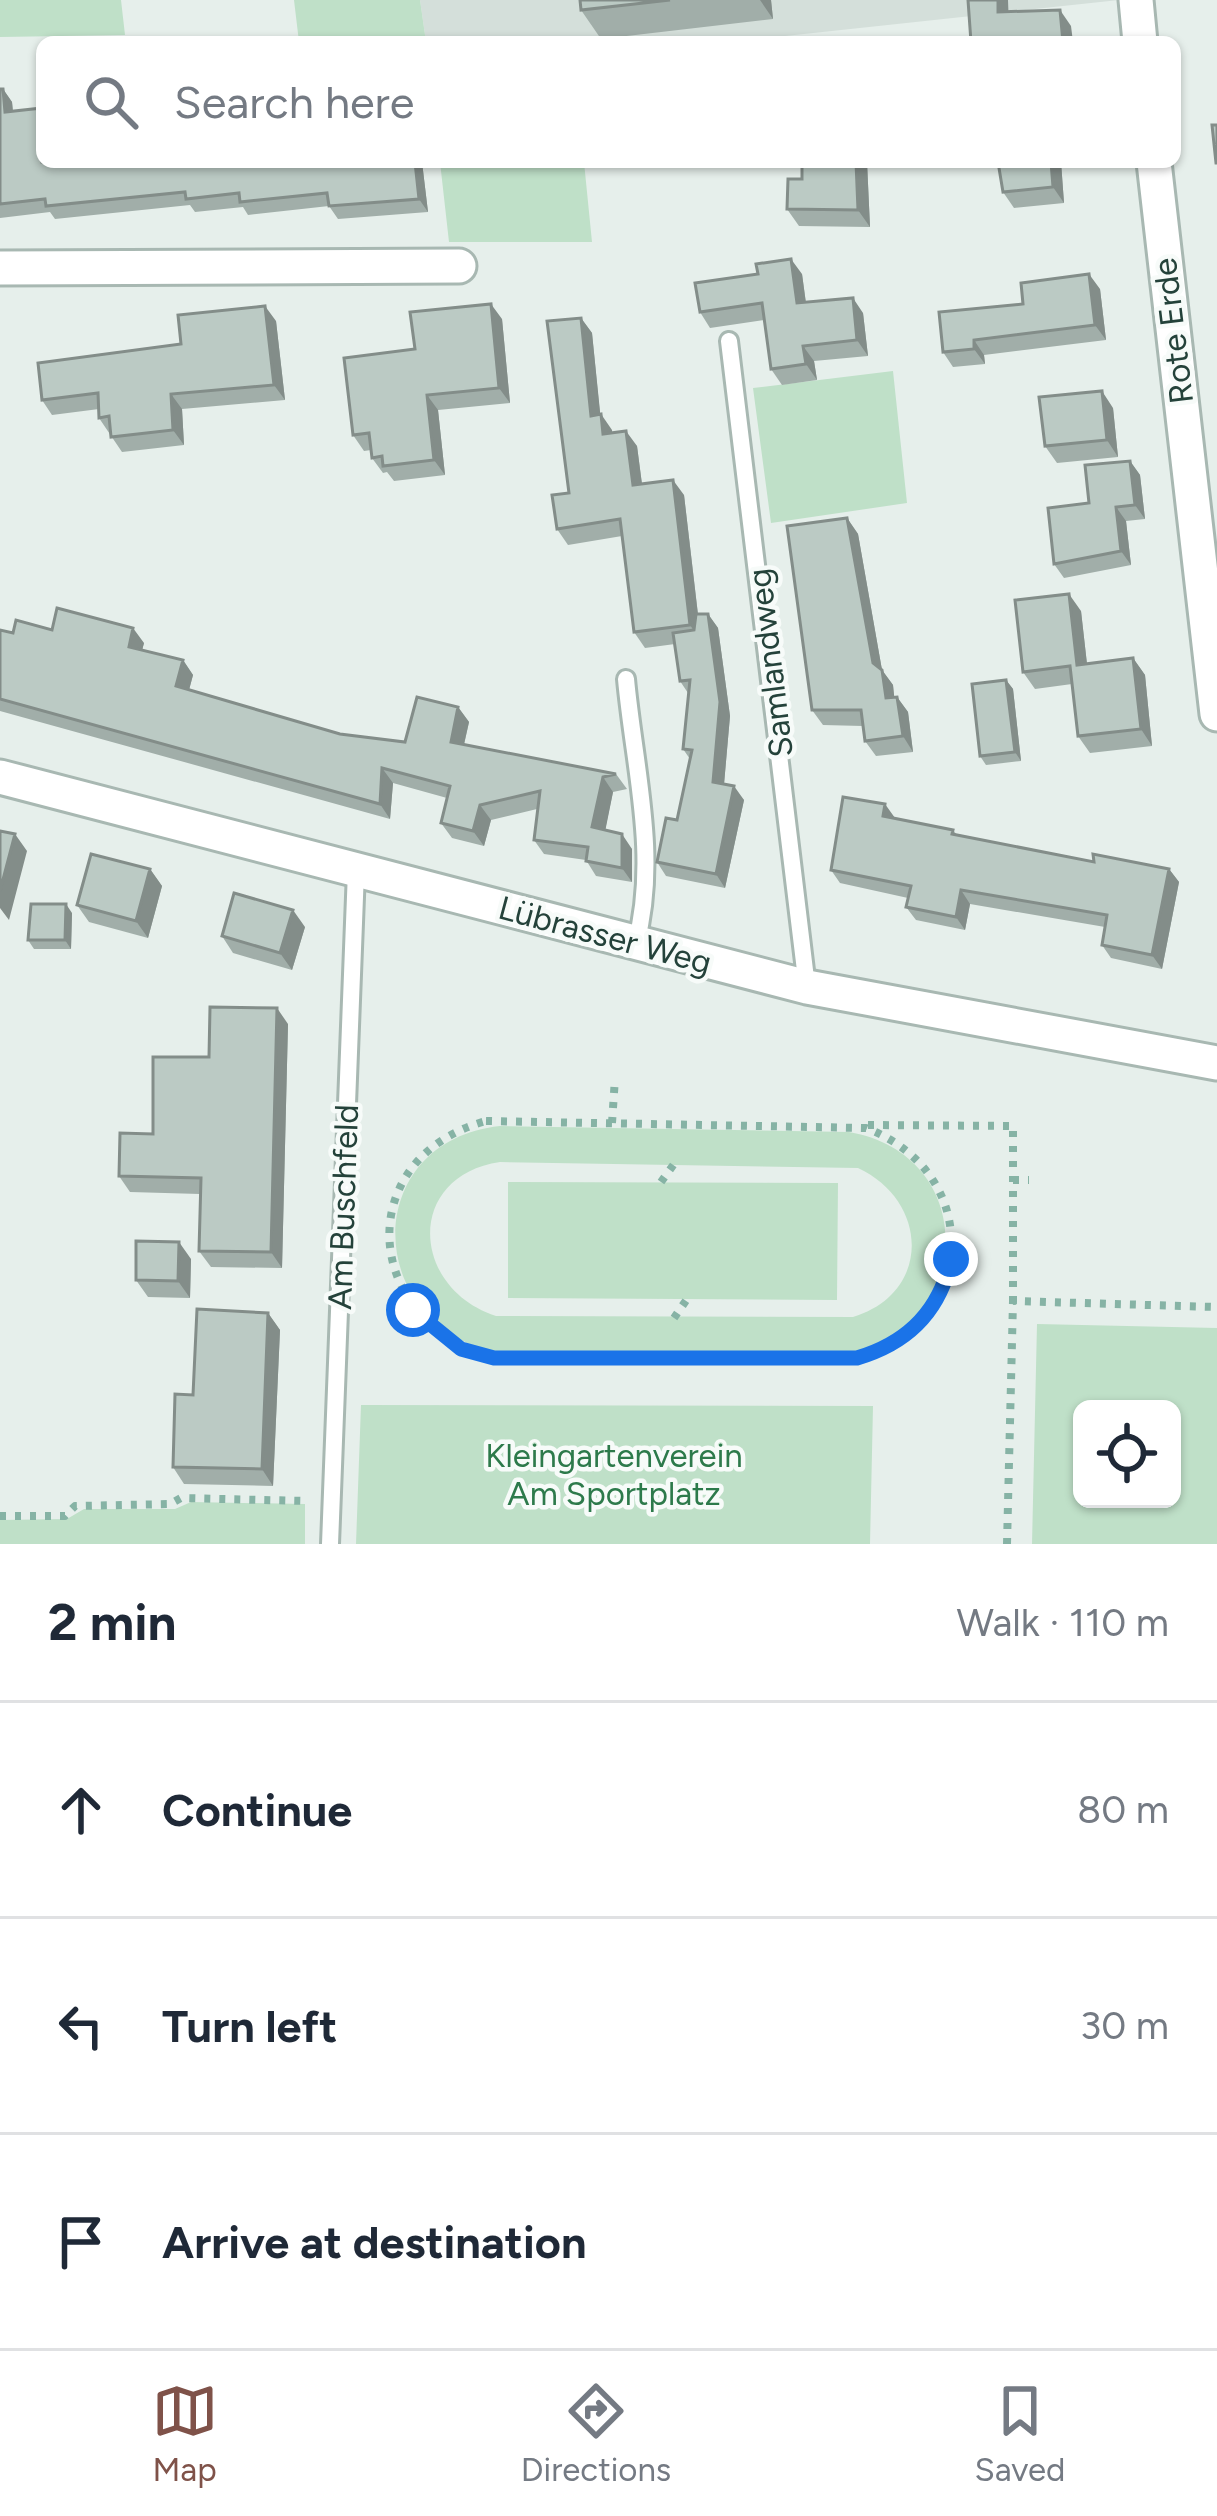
<!DOCTYPE html>
<meta charset="utf-8">
<style>
body{margin:0;font-family:Figtree,sans-serif;background:#f6f6f7;color:#1f2937}
.controls{position:absolute;right:36px;bottom:36px;display:grid;overflow:hidden;border-radius:18px;box-shadow:0 3px 9px #0004}
.controls button{width:108px;height:108px;display:grid;place-items:center;padding:0;border:0;border-bottom:3px solid #e0e1e3;background:#fff;color:#1f2937;font:60px sans-serif}
.stop{position:absolute;width:36px;height:36px;margin:-27px;border:9px solid #1a73e8;border-radius:50%;background:#fff}
.stop.end{background:#1a73e8;border-color:#fff;box-shadow:0 3px 12px #0008}
.list{margin:0;padding:0;list-style:none}
h2{display:flex;justify-content:space-between;align-items:center;height:156px;margin:0;padding:0 48px;font-size:51px}
h2 small{font-size:39px;font-weight:400;color:#747a83}
.list li{display:grid;grid-template-columns:78px 1fr auto;gap:36px;align-items:center;box-sizing:border-box;height:216px;padding:0 48px;border-top:3px solid #e0e1e3}
.list b{display:block;font-size:45px;white-space:nowrap}
.list em{font-size:39px;font-style:normal;color:#747a83}
.icon{flex:none;width:66px;height:66px;fill:none;stroke:currentColor;stroke-width:2;stroke-linecap:round;stroke-linejoin:round}
.map{position:relative;flex:none;width:1217px;height:1544px;overflow:hidden}
.search{position:absolute;background:#fff;box-shadow:0 3px 9px #0004;left:36px;right:36px;top:36px;height:132px;display:flex;align-items:center;gap:30px;box-sizing:border-box;padding:0 42px;border-radius:18px;color:#747a83;font-size:45px}
.sheet{height:804px;background:#fff}
nav{display:flex;justify-content:space-around;align-items:center;box-sizing:border-box;height:168px;border-top:3px solid #e0e1e3;background:#fff;font-size:33px;color:#747a83}
nav a{display:grid;justify-items:center;gap:6px}
nav .on{color:#7f5249}
.map>svg:first-child{display:block}
.built{fill:#d4dfda}
.green{fill:#bfe0c8;fill-rule:evenodd}
.lines{fill:none;stroke-linecap:round;stroke-linejoin:round}
.service-casing{stroke:#a8b8b2;stroke-width:22}
.minor-casing{stroke:#a8b8b2;stroke-width:39}
.path{stroke:#86b3a5;stroke-width:8;stroke-dasharray:6 9;stroke-linecap:butt}
.service{stroke:#fff;stroke-width:16}
.minor{stroke:#fff;stroke-width:33}
.wall{fill:#a1aea9}
.shaded-wall{fill:#838d89}
.building{fill:#bbcac4;stroke:#838d89;stroke-width:3}
.route{stroke:#1a73e8;stroke-width:15}
.labels{text-anchor:middle;dominant-baseline:central;stroke-width:9;stroke-linejoin:round;paint-order:stroke}
.street-label{font-size:33px;fill:#24423a;stroke:#f7fbf9}
.park-label{font-size:33px;fill:#2d7a4b;stroke:#f7fbf9}
</style>
<div class="map">
<svg width="1217" height="1544" viewBox="0 0 1217 1544">
<rect width="100%" height="100%" fill="#e6efeb"/>
<path class="built" d="M420 0H1119L730 42H426Z"/>
<path class="green" d="M0 0H121L125 35 0 37Z
M294 0H420L426 42H299Z
M440 162H584L592 242H449Z
M893 371 907 503 771 523 753 388Z
M500 1126 849 1132C976 1154 977 1317 857 1354L494 1352C362 1321 361 1141 500 1126ZM500 1162 858 1168C929 1201 932 1293 853 1317L496 1316C410 1288 405 1176 500 1162Z
M508 1182 838 1183 837 1300 508 1298Z
M1037 1324 1217 1328V1544H1032ZM1082 1409H1172V1499H1082Z
M361 1405 873 1406 870 1544H356Z
M191 1502 305 1504V1544H0V1520L67 1519 84 1509H175Z"/>
<g class="lines">
<g class="service-casing">
<path id="service" d="M729 341 807 987
M626 679C634 767 659 856 636 943
M330 1544 356 871"/>
</g>
<g class="minor-casing">
<path id="minor" d="M1136 0 1140 42
M1154 162 1217 714
M0 268 459 266
M0 777 807 987 1217 1063"/>
</g>
<path class="path" d="M486 1121 866 1128C985 1174 977 1322 857 1358L494 1357C362 1323 350 1158 486 1121Z
M612 1123 615 1078
M868 1125 1013 1126V1301
M1013 1180H1029
M661 1182 674 1164
M674 1318 687 1299
M0 1516H65L75 1506 170 1504 181 1498 306 1501
M1007 1544 1013 1301 1217 1307"/>
<use href="#service" class="service"/>
<use href="#minor" class="minor"/>
</g>
<path class="wall" d="M580 0H771L773 19 601 39 581 10Z
M0 89H3L12 102 13 111 42 162H422L428 212 338 219 329 206 248 215 243 207 195 212 190 205 55 219 50 212 0 218Z
M802 162H867L870 227 799 226 787 209 802 179Z
M1061 162 1064 203 1014 208 1003 192Z
M758 274H802L806 303 863 313 868 356 814 361 817 380 782 385 771 369 764 320 710 328 700 312Z
M1100 289 1106 340 984 355 985 364 953 367 943 352 1023 304Z
M581 318 592 333 600 414 612 432 637 446 642 484 684 495 698 614H708L718 628 730 716 724 784 744 800 725 888 666 876 657 862 677 820 690 759 683 749 688 693 680 681 675 644 645 648 634 632 622 536 568 545 557 529 569 493Z
M502 319 510 403 438 410 445 475 394 481 387 472 383 473 372 458 371 450 364 451 353 435 415 349Z
M276 321 285 400 182 409 184 445 122 452 99 418V409L52 415 42 400 181 344Z
M1113 408 1118 457 1057 463 1045 446Z
M1130 461 1140 475 1145 519 1126 521 1131 565 1064 578 1054 564 1089 503Z
M847 518 858 534 882 670 893 685 894 697H897L908 712 913 752 876 756 865 741 863 726 823 725 812 710Z
M1081 611 1087 664 1133 658 1145 675 1152 746 1090 753 1078 736 1072 684 1035 689 1023 672Z
M0 630 13 633 52 630 144 643 142 650 183 660 193 675 189 690 340 734 405 742 458 707 469 722 464 745 616 774 627 789 613 792 605 830 632 849V882L596 876 586 860 544 854 534 840 537 809 491 820 484 846 452 838 441 823 447 798 393 783 390 819 0 711Z
M1006 680 1013 689 1021 761 986 765 980 756Z
M894 819 953 830 957 835 1094 862 1169 869 1179 882 1162 969 1111 958 1102 945 1105 927 970 904 965 930 916 920 906 907 908 898 840 883 831 870Z
M150 869 162 886 148 938 89 922 77 905Z
M72 913 71 949H34L28 940Z
M305 927 292 970 233 953 222 936Z
M288 1024 282 1268 211 1267 199 1251 200 1194 130 1192 119 1176 153 1134 209 1057Z
M191 1259 190 1298 148 1297 136 1280Z
M268 1313 280 1330 273 1486 184 1484 173 1467 193 1395Z"/>
<path class="shaded-wall" d="M760 0H771L773 19Z
M998 0H1008L1009 28 998 12Z
M1060 10 1071 26 1073 42H1063Z
M3 89 12 102 14 125 5 112Z
M415 162H422L428 212 419 199Z
M856 162H867L870 227 858 210Z
M1051 162H1061L1064 203 1053 187Z
M791 259 802 274 808 319 797 303Z
M1089 274 1100 289 1106 340 1095 325Z
M853 298 863 313 868 356 857 340Z
M491 304 502 319 510 403 499 388Z
M265 306 276 321 285 400 274 385Z
M581 318 592 333 602 431 591 416Z
M974 340 984 355 985 364 974 349Z
M803 346 814 361 817 380 806 364Z
M1102 391 1113 408 1118 457 1107 440Z
M171 394 182 409 184 445 173 430Z
M427 395 438 410 445 475 434 460Z
M601 414 612 430 614 449 603 434Z
M626 431 637 446 644 500 633 485Z
M1130 461 1140 475 1145 519 1135 505Z
M673 480 684 495 701 641 690 625Z
M1116 507 1126 521 1131 565 1121 551Z
M847 518 858 534 882 670 893 685 896 714 886 698 873 663Z
M1069 594 1081 611 1089 682 1077 665Z
M708 614 718 628 730 716 723 796 713 782Z
M133 628 144 643 139 662 129 647Z
M1133 658 1145 675 1152 746 1141 729Z
M183 660 193 675 186 701 176 686Z
M1006 680 1013 689 1021 761 1015 752Z
M897 697 908 712 913 752 903 736Z
M458 707 469 722 461 757 451 742Z
M382 768 393 783 390 819 380 804Z
M603 777 613 792 603 842 592 827Z
M734 786 744 800 725 888 716 874Z
M885 804 895 818 883 816Z
M480 805 491 820 484 846 473 831Z
M15 834 27 851 9 920 0 908V891Z
M622 834 632 849V882L622 868Z
M150 869 162 886 148 938 136 921Z
M1169 869 1179 882 1162 969 1152 955Z
M961 890 970 904 965 930 956 917Z
M66 904 72 913 71 949 65 940Z
M293 910 305 927 292 970 280 953Z
M277 1008 288 1024 282 1268 271 1252Z
M179 1242 191 1259 190 1298 178 1281Z
M268 1313 280 1330 273 1486 262 1469Z"/>
<path class="building" d="M580 0H670L581 10Z
M968 0H998V12L1060 10 1063 42H971Z
M0 89H3L5 112 42 108V162H415L419 199 329 206 327 193 240 202 239 193 186 199 185 192 46 206 45 199 0 204Z
M1212 125H1217V163H1216Z
M802 162H856L858 210 787 209 788 179H802Z
M998 162H1051L1053 187 1003 192Z
M791 259 797 303 853 298 857 340 803 346 806 364 771 369 762 303 700 312 695 283 758 274 756 264Z
M1089 274 1095 325 974 340V349L943 352 939 312 1023 304 1021 283Z
M491 304 499 388 427 395 434 460 383 466 382 456 372 458 369 433 353 435 344 358 415 349 410 312Z
M265 306 274 385 171 394 173 430 111 437 109 416 99 418 98 393 42 400 38 363 181 344 178 315Z
M581 318 591 416 601 414 603 434 626 431 633 485 673 480 690 625 634 632 620 519 557 529 552 495 569 493 547 321Z
M1102 391 1107 440 1045 446 1039 397Z
M1130 461 1135 505 1116 507 1121 551 1054 564 1048 508 1089 503 1085 465Z
M847 518 873 663 882 670 886 698 897 697 903 736 865 741 861 710H812L787 526Z
M1069 594 1077 665 1133 658 1141 729 1078 736 1070 666 1023 672 1015 600Z
M57 608 133 628 129 647 183 660 176 686 340 734 405 742 417 697 458 707 451 742 616 774 603 777 592 827 622 834V868L586 861 588 847 534 840 540 791 480 805 473 831 441 823 450 786 382 768 380 804 0 699V630L13 633 16 620 52 630Z
M696 614H708L720 702 713 782 734 786 716 874 657 862 666 818 677 820 692 750 683 749 690 680 680 681 673 633 694 630Z
M1006 680 1015 752 980 756 972 684Z
M843 797 885 804 883 816 953 830 952 834 1094 862 1093 854 1169 869 1152 955 1102 945 1107 915 961 890 956 917 906 907 911 886 831 870Z
M0 831 15 834 0 891Z
M91 854 150 869 136 921 77 905Z
M234 893 293 910 280 953 222 936Z
M31 904H66L65 940H28Z
M210 1007 277 1008 271 1252 199 1251 201 1178 119 1176 120 1133 153 1134V1057H209Z
M136 1241 179 1242 178 1281 136 1280Z
M197 1309 268 1313 262 1469 173 1467 175 1394 193 1395Z"/>
<g class="lines">
<path class="route" d="M413 1310 461 1349 494 1358H857C908 1343 940 1311 951 1259"/>
</g>
<g class="labels">
<g class="street-label">
<text transform="translate(1173 331) rotate(-97)">Rote Erde</text>
<text transform="translate(770 663) rotate(-97)">Samlandweg</text>
<text transform="translate(605 935) rotate(15)">Lübrasser Weg</text>
<text transform="translate(343 1207) rotate(-88)">Am Buschfeld</text>
</g>
<g class="park-label">
<text x="614" y="1455">Kleingartenverein<tspan x="614" dy="38">Am Sportplatz</tspan></text>
</g>
</g>
</svg>
<div class="controls">
<button><svg class="icon" aria-label="locate" viewBox="0 0 24 24"><circle cx="12" cy="12" r="6"/><path d="M12 2v4M12 18v4M2 12h4M18 12h4"/></svg></button>
</div>
<div class="stop" style="left:413px;top:1310px"></div>
<div class="stop end" style="left:951px;top:1259px"></div>
<div class="search"><svg class="icon" aria-label="search" viewBox="0 0 24 24"><circle cx="10" cy="10" r="6"/><path d="M15 15l6 6"/></svg>Search here</div>
</div>
<section class="sheet">
<h2>2 min<small>Walk · 110 m</small></h2>
<ul class="list">
<li><svg class="icon" aria-label="ahead" viewBox="0 0 24 24"><path d="M12 20V5M6 11l6-6 6 6"/></svg><div><b>Continue</b></div><em>80 m</em></li>
<li><svg class="icon" aria-label="left" viewBox="0 0 24 24"><path d="M17 20v-9H6M10 6l-5 5 5 5"/></svg><div><b>Turn left</b></div><em>30 m</em></li>
<li><svg class="icon" aria-label="arrive" viewBox="0 0 24 24"><path d="M6 21V4h12l-3 4 3 4H6"/></svg><div><b>Arrive at destination</b></div></li>
</ul>
</section>
<nav>
<a class="on"><svg class="icon" aria-label="map" viewBox="0 0 24 24"><path d="M3 6l6-2 6 2 6-2v14l-6 2-6-2-6 2zM9 4v14M15 6v14"/></svg>Map</a>
<a><svg class="icon" aria-label="directions" viewBox="0 0 24 24"><path d="M12 3l9 9-9 9-9-9zM9 14v-3h6M13 9l2 2-2 2"/></svg>Directions</a>
<a><svg class="icon" aria-label="saved" viewBox="0 0 24 24"><path d="M7 4h10v16l-5-4-5 4z"/></svg>Saved</a>
</nav>
